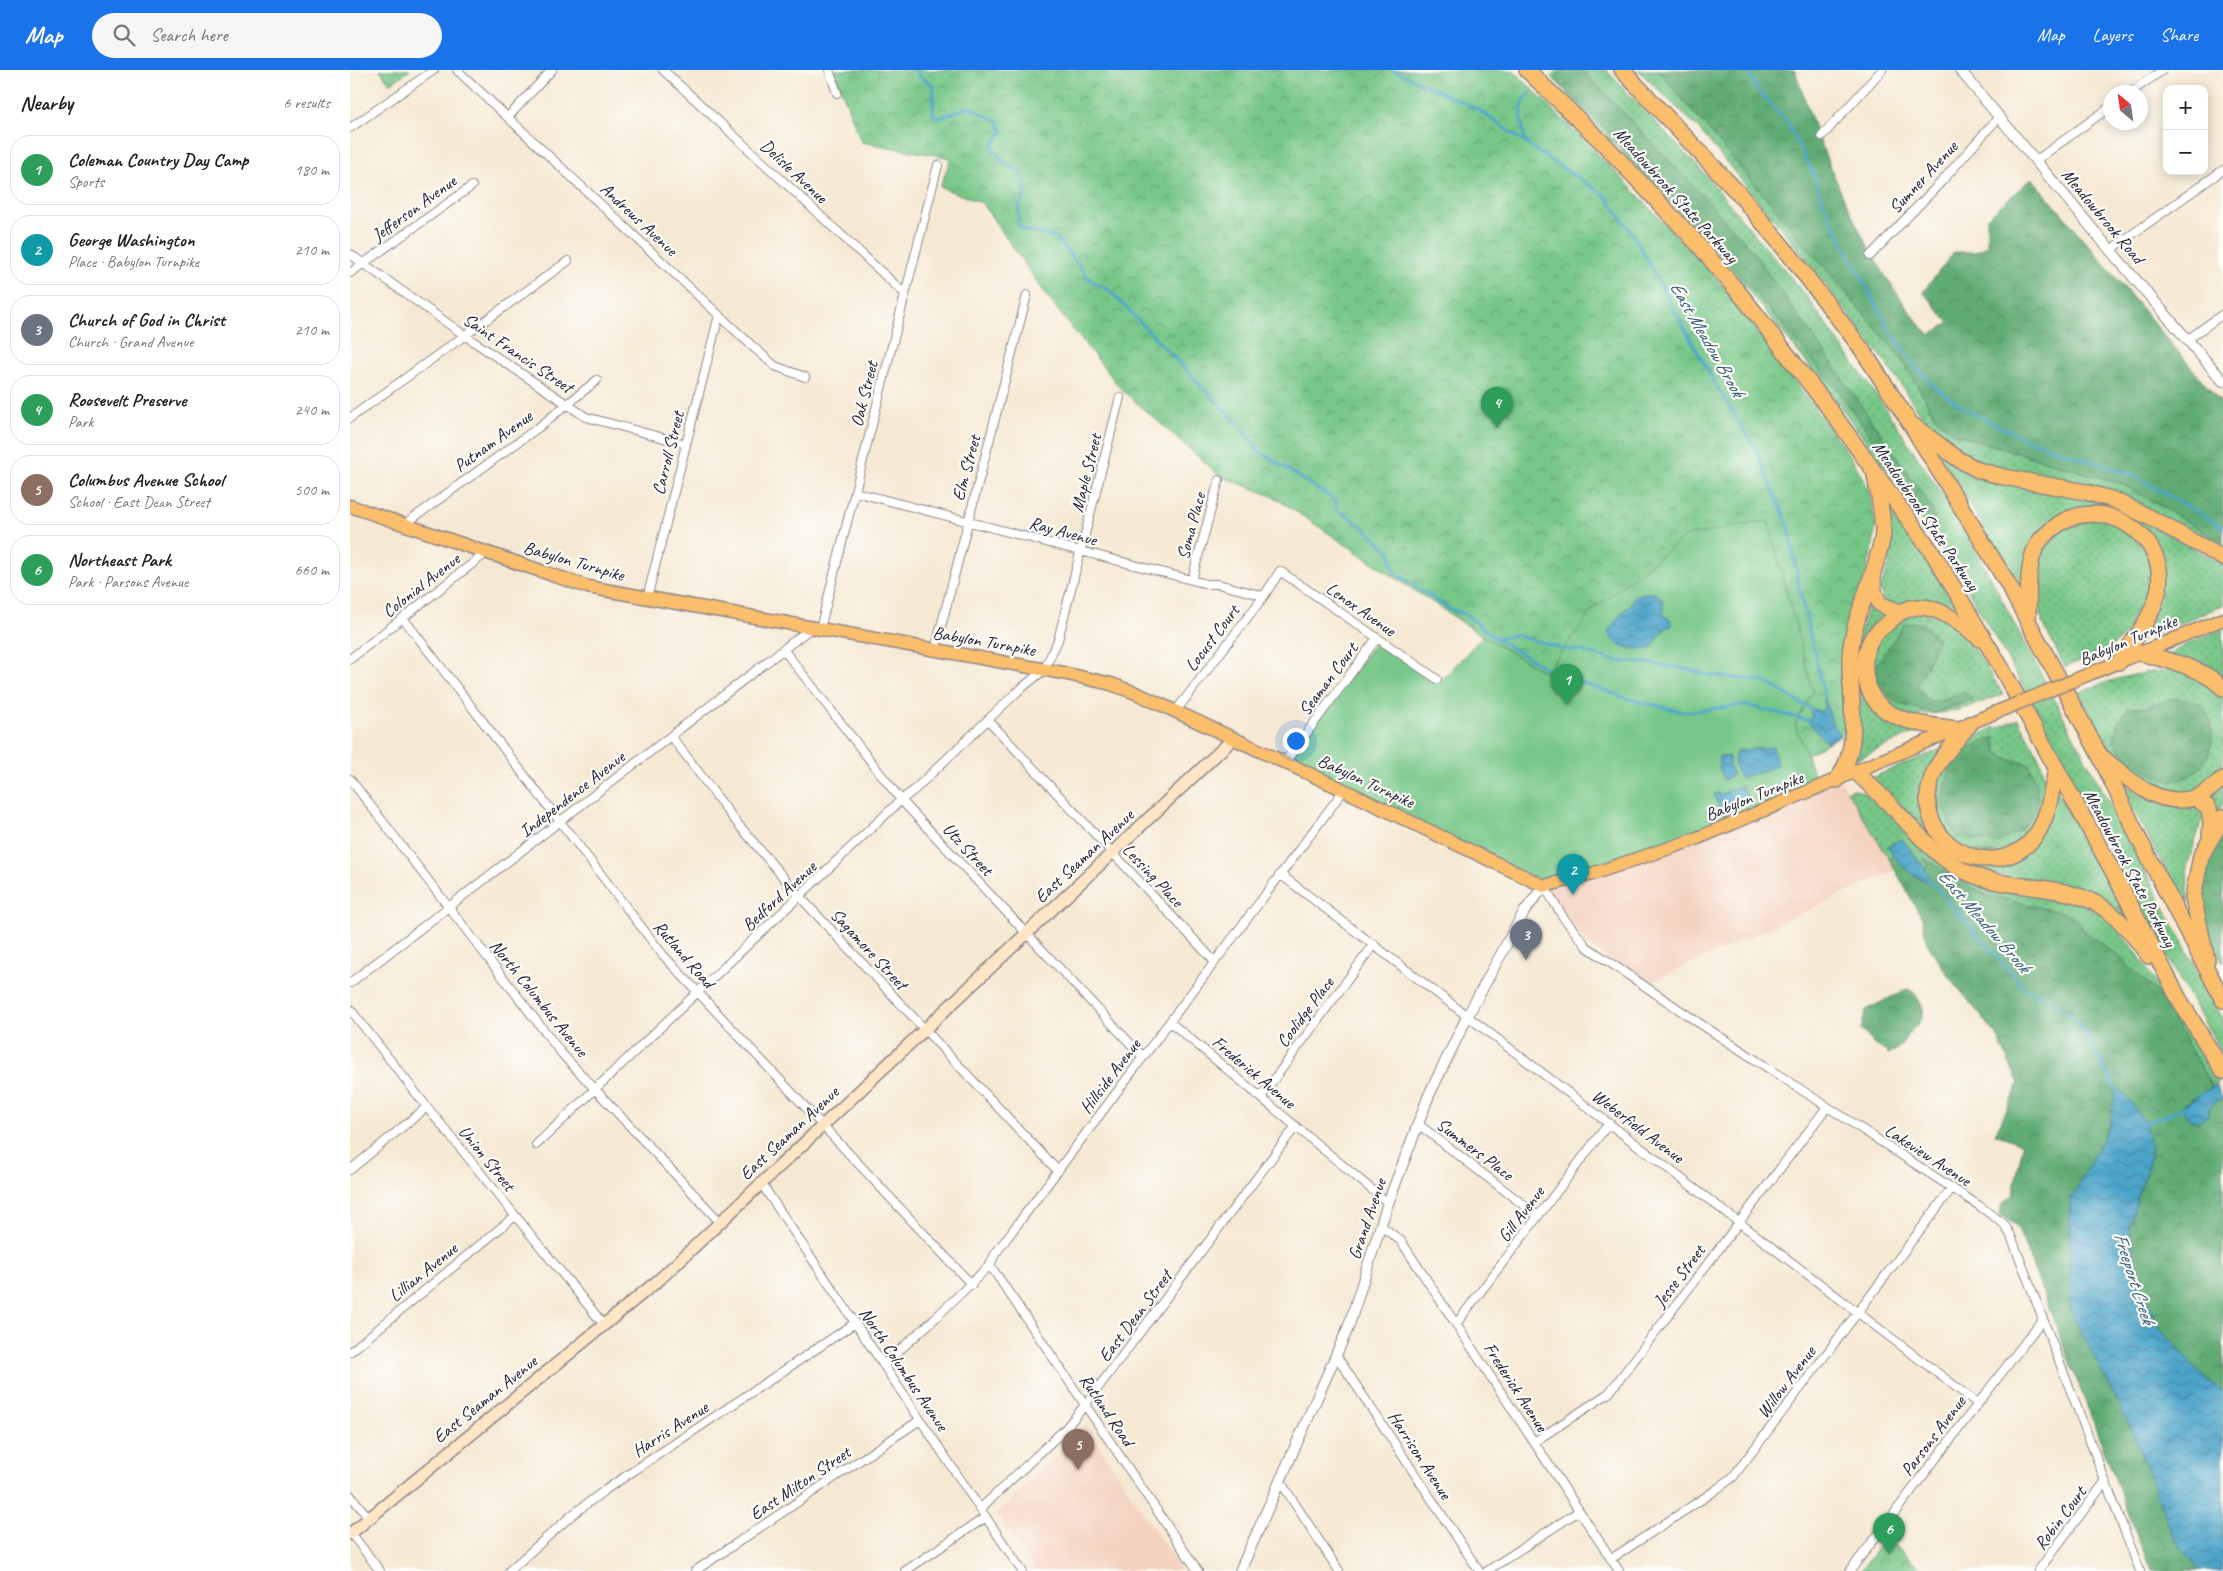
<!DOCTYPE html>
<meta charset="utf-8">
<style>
body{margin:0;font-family:Caveat,sans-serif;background:#f6f6f6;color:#222}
.controls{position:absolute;right:15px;top:15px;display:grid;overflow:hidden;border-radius:10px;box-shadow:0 2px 12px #0003}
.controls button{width:45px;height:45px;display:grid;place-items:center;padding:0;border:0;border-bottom:1px solid #e0e0e0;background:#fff;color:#222;font:25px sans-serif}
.compass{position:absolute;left:1753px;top:15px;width:45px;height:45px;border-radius:50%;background:#fff;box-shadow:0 2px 12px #0003;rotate:331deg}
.you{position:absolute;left:945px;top:670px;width:18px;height:18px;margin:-12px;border:4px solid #fff;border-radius:50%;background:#1a73e8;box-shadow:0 0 0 8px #1a73e833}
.badge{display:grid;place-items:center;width:32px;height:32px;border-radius:50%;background:#1a73e8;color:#fff;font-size:16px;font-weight:700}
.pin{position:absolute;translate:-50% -41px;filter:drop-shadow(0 1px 2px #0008)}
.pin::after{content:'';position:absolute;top:26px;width:18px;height:15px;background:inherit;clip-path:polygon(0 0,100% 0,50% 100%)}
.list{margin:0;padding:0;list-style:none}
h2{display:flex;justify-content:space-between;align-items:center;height:65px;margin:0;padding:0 20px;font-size:21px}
h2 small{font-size:16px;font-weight:400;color:#767676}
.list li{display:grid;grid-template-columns:32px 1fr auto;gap:15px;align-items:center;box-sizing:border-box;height:70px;margin:0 10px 10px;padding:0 10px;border:1px solid #e0e0e0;border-radius:20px}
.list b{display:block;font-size:19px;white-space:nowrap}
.list p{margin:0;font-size:16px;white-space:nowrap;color:#767676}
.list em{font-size:16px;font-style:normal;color:#767676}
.icon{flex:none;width:28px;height:28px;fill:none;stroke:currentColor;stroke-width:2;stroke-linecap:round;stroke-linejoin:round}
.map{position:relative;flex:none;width:1873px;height:1501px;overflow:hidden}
header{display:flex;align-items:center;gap:30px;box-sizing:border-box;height:70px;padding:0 25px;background:#1a73e8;color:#fff}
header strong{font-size:24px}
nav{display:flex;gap:28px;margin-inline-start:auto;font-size:18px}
.search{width:350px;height:45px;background:#f6f6f6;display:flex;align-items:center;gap:12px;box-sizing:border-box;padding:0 18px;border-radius:28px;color:#767676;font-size:19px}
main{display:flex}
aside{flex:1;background:#fff}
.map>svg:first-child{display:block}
.built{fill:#f4d3c1}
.grass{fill:url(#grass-dots);stroke:#4c7462}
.forest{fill:url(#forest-crowns);stroke:#426758}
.park{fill:url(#park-crowns);stroke:#4c7462}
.pitch{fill:#77c788;stroke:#4c7462}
.water{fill:url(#water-waves);stroke:#376382}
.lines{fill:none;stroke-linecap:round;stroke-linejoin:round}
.stream{stroke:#4ca4c9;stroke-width:3}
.minor-casing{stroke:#8c8688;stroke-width:10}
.tertiary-casing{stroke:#8c8688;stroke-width:12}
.secondary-casing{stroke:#8c8688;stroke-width:14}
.primary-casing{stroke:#8c8688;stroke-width:15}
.motorway-casing{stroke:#8c8688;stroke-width:18}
.minor{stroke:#fff;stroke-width:8}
.tertiary{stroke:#fff;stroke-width:10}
.secondary{stroke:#fde5c5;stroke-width:11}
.primary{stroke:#fabe6d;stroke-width:12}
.motorway{stroke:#fabe6d;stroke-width:15}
.primary-bridge-casing{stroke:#8c8688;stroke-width:15;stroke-linecap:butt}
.primary-bridge{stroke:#fabe6d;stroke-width:12}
.labels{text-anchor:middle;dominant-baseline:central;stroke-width:4.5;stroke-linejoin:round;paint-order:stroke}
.street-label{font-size:18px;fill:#22223b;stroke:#fdfcf7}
.water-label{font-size:19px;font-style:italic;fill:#355c7b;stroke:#fdfcf7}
</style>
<header>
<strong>Map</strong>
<div class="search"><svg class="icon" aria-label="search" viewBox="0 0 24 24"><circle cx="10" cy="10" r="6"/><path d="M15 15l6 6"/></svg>Search here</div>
<nav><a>Map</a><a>Layers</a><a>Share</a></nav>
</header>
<main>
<aside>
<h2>Nearby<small>6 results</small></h2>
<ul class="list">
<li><span class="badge" style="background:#2e9e5b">1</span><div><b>Coleman Country Day Camp</b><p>Sports</p></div><em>180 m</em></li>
<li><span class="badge" style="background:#0f9aa8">2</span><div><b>George Washington</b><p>Place · Babylon Turnpike</p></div><em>210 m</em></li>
<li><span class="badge" style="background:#6b7280">3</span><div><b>Church of God in Christ</b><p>Church · Grand Avenue</p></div><em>210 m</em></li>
<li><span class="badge" style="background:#2e9e5b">4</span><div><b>Roosevelt Preserve</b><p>Park</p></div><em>240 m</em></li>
<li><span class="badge" style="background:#8d6e63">5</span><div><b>Columbus Avenue School</b><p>School · East Dean Street</p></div><em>500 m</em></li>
<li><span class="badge" style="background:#2e9e5b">6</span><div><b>Northeast Park</b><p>Park · Parsons Avenue</p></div><em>660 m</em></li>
</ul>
</aside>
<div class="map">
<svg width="1873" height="1501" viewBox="0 0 1873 1501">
<defs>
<pattern id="grass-dots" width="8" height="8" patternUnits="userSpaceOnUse" patternTransform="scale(1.25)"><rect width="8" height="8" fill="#77c788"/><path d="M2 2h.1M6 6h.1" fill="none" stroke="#61a170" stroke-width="1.8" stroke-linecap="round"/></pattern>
<pattern id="forest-crowns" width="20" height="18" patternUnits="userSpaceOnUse" patternTransform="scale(1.25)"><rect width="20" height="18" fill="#61ac74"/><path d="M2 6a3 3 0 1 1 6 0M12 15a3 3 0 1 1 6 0" fill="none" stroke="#508c60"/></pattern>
<pattern id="park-crowns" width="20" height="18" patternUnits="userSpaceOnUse" patternTransform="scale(1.25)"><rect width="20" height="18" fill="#77c788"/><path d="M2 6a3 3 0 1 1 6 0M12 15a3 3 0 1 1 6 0" fill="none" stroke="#61a170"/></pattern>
<pattern id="water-waves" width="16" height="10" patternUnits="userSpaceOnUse" patternTransform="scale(1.25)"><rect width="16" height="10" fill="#4ca4c9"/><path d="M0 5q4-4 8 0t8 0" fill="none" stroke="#3f85a4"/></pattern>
</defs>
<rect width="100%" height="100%" fill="#fdfcf7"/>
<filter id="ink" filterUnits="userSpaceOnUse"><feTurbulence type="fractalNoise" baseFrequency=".02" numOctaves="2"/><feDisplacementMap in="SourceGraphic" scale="10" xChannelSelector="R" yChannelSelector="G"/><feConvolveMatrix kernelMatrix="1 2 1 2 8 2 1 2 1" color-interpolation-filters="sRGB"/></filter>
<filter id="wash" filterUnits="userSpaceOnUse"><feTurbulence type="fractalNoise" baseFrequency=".0096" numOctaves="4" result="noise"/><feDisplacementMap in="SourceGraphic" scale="20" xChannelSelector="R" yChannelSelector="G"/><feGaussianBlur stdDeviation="1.12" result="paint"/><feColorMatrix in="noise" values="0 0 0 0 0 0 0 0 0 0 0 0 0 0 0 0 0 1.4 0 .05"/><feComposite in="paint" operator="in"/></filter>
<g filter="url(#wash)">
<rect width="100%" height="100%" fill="#f6e9d4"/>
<path class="built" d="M1491 710 1546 800 1297 914 1238 875 1195 817Z
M736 1356 832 1501H686L647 1444Z"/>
<path class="grass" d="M1208 0H1256L1351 100 1457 227 1542 348 1614 458 1873 949V985L1798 854 1669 609 1617 519 1544 409 1471 310 1368 183 1201 6Z
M1288 0H1308L1310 2 1551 288 1588 351 1605 364 1773 414 1873 473V482L1766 424 1707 407 1641 398 1619 389 1594 372 1574 349 1536 293 1441 170 1347 57Z
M1584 376 1603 390 1768 437 1873 494V535L1791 570 1811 526 1791 456 1769 442 1738 439 1710 446 1673 514 1650 485Z
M1532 433 1563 468 1616 552 1534 532 1530 519 1539 495 1541 475Z
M1729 449C1738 449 1749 447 1756 449 1784 458 1808 486 1803 516 1801 533 1792 548 1784 562L1779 561C1759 582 1742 586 1715 597L1693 554 1683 514 1688 483 1705 461Z
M1520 528 1537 542C1509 563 1513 584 1511 616L1566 662 1503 691 1505 582Z
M1570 543 1598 550 1620 571 1653 624C1625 636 1599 645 1569 644L1567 648 1543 640 1530 628 1519 608V586L1529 565 1549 548Z
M1873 559V611L1819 585 1836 574Z
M1822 595 1849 606 1873 626V700L1865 712 1842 723 1812 724 1788 711 1762 683 1729 623C1762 609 1784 603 1820 600Z
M1668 649C1678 668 1694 690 1695 712 1696 728 1690 753 1679 765 1664 782 1632 789 1612 778 1602 772 1592 760 1587 750 1568 708 1610 674 1644 657L1645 659Z
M1596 677C1589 689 1576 704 1571 718 1564 740 1581 763 1595 778L1667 786 1706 719 1734 766 1781 856 1749 827 1623 800 1597 785 1521 708Z
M1763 701C1798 733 1803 736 1850 735L1855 742 1837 796 1839 835 1825 818Z
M1873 716V734L1866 745 1854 728Z
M1502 719 1520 724 1600 801 1725 829 1758 849 1787 883 1868 1013 1862 1017 1809 924 1766 884 1737 863 1722 845 1633 824 1574 789 1577 794 1575 799 1552 769 1539 776 1543 785 1539 789 1497 721Z"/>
<path class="forest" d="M1213 0H1233L1394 170 1477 286 1582 438 1585 450 1575 443 1487 319 1400 217 1300 102 1204 8Z
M1308 0H1445C1474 91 1516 193 1579 265L1599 253 1573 222 1604 182H1625L1637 176V148L1682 108 1873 335V473L1773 414 1605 364 1588 351 1551 288Z
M1555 553H1571L1588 569 1567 616 1577 630 1591 631 1613 621 1625 629 1584 643 1549 634 1528 616 1525 597Z
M1826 628C1834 630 1845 631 1852 635 1873 661 1861 708 1822 711 1810 711 1784 693 1775 685 1771 681 1768 675 1764 670L1768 652 1779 638 1795 637Z
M1645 667 1647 682 1657 689 1679 694 1685 710 1688 728 1687 740 1670 761 1647 773 1608 767 1600 754 1592 733 1600 698 1616 679Z
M1873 759V892C1868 884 1861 874 1859 865 1848 829 1855 790 1873 759Z
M1543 785 1570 810 1577 795 1573 788 1633 824 1722 845 1737 863 1766 884 1809 924 1862 1017 1832 1036 1846 1052 1858 1046C1858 1036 1865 1033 1873 1028V1322L1856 1314 1808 1256 1785 1202 1779 1156 1802 1081 1765 1017 1761 1052 1720 1132 1780 1356 1825 1470 1850 1501H1801L1667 1156 1650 1145 1651 1135 1663 1124 1673 1074 1645 1064 1669 1014 1646 964 1599 907 1577 873 1572 848 1539 789Z
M1557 919C1563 921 1565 923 1568 929 1581 947 1568 951 1558 965 1550 975 1551 978 1539 984L1523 973 1511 959 1516 940Z"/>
<path class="park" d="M30 0H60L40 14Z
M484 0H1163L1266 102 1378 221 1502 389 1518 418 1526 456 1522 482 1499 556 1497 662 1456 685 1445 654 1205 608 1133 566 924 427 870 406 772 320 699 229 632 133 590 117 601 88 511 72Z
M1535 1467 1575 1501H1511Z"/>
<path class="pitch" d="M1418 451 1463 621 1445 654 1469 719 1195 817 937 691 1027 571 1089 613 1133 566 1196 603 1243 539 1336 466Z"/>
<path class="water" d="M1303 523C1316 527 1313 535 1314 546L1320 549 1322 555 1314 560 1301 578C1288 581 1263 578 1258 562L1273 541 1281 535 1283 527 1288 524Z
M1474 626 1482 652 1490 666 1477 673 1457 650 1462 647 1459 637 1472 642 1474 639Z
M1423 677 1427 696 1391 708C1385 700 1382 691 1387 681Z
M1369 686 1379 687V696L1383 705 1374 710 1369 698Z
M1392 715 1397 726 1369 737 1364 724 1368 723 1369 725Z
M1552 769 1575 799 1582 813C1564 809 1547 792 1538 776Z
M1865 1015 1873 1028C1865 1032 1857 1036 1858 1046L1846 1052 1836 1047 1832 1036Z
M1765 1016 1779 1030 1795 1053 1802 1081 1779 1156 1785 1202 1808 1256 1858 1312 1873 1321V1501H1850L1825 1470 1781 1358 1720 1240V1132L1761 1052Z"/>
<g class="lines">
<path class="stream" d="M568 0 567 4 584 16 583 45 590 48 619 37 649 52 652 62 642 76C649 89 657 98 671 101L676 125 669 136 668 155 674 160 707 168 741 211 760 221 889 355 909 381 986 431V439L1011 455 1040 482 1045 503 1098 538 1115 544 1145 568 1166 565 1213 579 1232 581 1266 591 1298 593 1341 600 1357 605 1414 611 1461 639
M1043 0 1129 40 1200 90 1255 125 1284 166 1363 310 1405 378 1439 457 1449 517 1475 628
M1397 0 1407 19 1436 51 1466 109 1470 125 1484 155 1538 257 1562 292 1580 313 1610 336 1675 369 1785 406 1873 457
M1176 73C1172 56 1166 37 1180 22
M1145 568 1204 603 1282 630 1335 642 1394 635 1461 651
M1579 810 1674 918 1705 932 1732 957 1766 1020
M1795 1053 1836 1037"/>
</g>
</g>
<g filter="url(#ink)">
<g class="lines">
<g class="minor-casing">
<path id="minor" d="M107 0 401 275 425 296 455 307
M313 0 554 223
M479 0 487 23
M1781 22 1813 0
M158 47 202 0
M0 58 84 0
M1472 66 1532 0
M1685 91 1760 37
M1760 180 1873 100
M0 184 114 265 236 347 336 374
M1520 186 1592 111 1648 48
M0 203 122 116
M1837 270 1873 244
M0 348 218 191
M505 422 857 514H868L914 526
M55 454 189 357 247 310
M842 509 869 410
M297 528 369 245
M53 548 313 885 622 1215
M470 559 588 95
M433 579 551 730 793 987
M585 580 677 225
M0 589 136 483
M825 642 914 526 930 501 1087 609
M638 650 865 892
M321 666 383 748 450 827 708 1101
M935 692 1027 568
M0 709 212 984 370 1152
M930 804 1627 1333
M1194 816 1213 847 1237 877 1349 953 1628 1135 1654 1154 1661 1166 1790 1501
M0 913 461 558
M0 939 77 1037 254 1255
M820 952 1038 1133
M911 1027 1024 874
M1068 1054 1188 1146
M186 1075 551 730 563 721 667 622 694 600 708 570 770 327
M0 1100 77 1037
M411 1113 672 1501
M1030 1155 1051 1171 1269 1501
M640 1195 848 1501
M1106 1254 1259 1053
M0 1282 165 1146
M986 1285 1129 1501
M533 1295 581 1252 640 1195 645 1184 994 720
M1184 1372 1259 1323 1477 1037
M930 1411 989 1501
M0 1425 19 1448
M630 1439 715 1359 735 1335 946 1056
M1 1463 30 1501
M1261 1489 1363 1422 1383 1407 1602 1118
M159 1501 222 1445 255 1420 505 1253
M345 1501 570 1350
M555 1501 636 1447
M1137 1501 1229 1441
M1500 1501 1692 1250
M1688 1501 1755 1412"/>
</g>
<g class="tertiary-casing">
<path id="tertiary" d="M1610 0 1760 180 1873 311
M890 1501 998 1258 1038 1133 1079 1025 1118 945 1174 842 1194 816"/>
</g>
<g class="secondary-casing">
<path id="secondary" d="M0 1464 311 1208 884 668"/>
</g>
<g class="primary-casing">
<path id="primary" d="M0 436 238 517 713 603 761 614 786 623 994 720 1194 816 1239 805 1343 770 1637 646
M1754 598 1873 549"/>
</g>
<g class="motorway-casing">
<path id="motorway" d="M1177 0 1255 75 1346 172 1395 230 1478 337 1584 485 1652 599 1762 800 1829 929 1873 1001
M1272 0 1390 125 1443 189 1511 278 1560 353 1658 514 1749 684 1789 769 1873 930
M1564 356 1608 389 1628 400 1654 407 1736 422 1764 430 1799 447 1873 488
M1523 508 1524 522 1530 534 1549 542
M1678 548C1679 525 1676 499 1686 477 1689 470 1695 465 1701 460 1747 418 1825 466 1807 526 1800 550 1783 571 1769 592
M1790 583C1820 591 1850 596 1873 618
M1620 654C1606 672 1585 691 1580 714 1564 777 1648 817 1686 765 1699 746 1701 722 1706 700
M1606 659C1580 655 1550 654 1530 636 1513 620 1510 588 1522 568 1526 562 1533 557 1539 552 1547 544 1556 537 1568 537 1591 536 1614 557 1632 570
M1752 687C1779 709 1806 738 1844 728 1854 726 1865 714 1873 709
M1506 702C1520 715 1534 728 1547 742 1569 764 1586 788 1616 802 1660 823 1717 810 1758 841 1774 853 1786 869 1799 886
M1487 710C1513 675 1499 628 1500 587 1502 551 1520 519 1528 485 1530 478 1533 469 1533 462 1533 444 1528 424 1525 405
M1846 728 1859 738 1861 751 1860 766
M1857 890 1843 827 1851 786 1873 747"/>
</g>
<use href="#minor" class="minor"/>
<use href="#tertiary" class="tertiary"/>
<use href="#secondary" class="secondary"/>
<use href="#primary" class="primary"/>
<use href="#motorway" class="motorway"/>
<g class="primary-bridge-casing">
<path id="primary-bridge" d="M1637 646 1754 598"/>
</g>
<use href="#primary-bridge" class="primary-bridge"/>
</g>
</g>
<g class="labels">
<g class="street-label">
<text transform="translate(444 101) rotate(43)">Delisle Avenue</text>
<text transform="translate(1573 107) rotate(-47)">Sumner Avenue</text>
<text transform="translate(1326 125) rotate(48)">Meadowbrook State Parkway</text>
<text transform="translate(64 138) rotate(-36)">Jefferson Avenue</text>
<text transform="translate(1753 146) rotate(50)">Meadowbrook Road</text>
<text transform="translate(289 149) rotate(43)">Andrews Avenue</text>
<text transform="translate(168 283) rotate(34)">Saint Francis Street</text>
<text transform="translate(514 324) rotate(-76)">Oak Street</text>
<text transform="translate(143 371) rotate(-36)">Putnam Avenue</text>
<text transform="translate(318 383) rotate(-76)">Carroll Street</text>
<text transform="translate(616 398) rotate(-75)">Elm Street</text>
<text transform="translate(736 403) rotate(-76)">Maple Street</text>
<text transform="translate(1576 446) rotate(56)">Meadowbrook State Parkway</text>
<text transform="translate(841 456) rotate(-75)">Soma Place</text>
<text transform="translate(713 461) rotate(15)">Ray Avenue</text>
<text transform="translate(224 491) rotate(16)">Babylon Turnpike</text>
<text transform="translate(71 515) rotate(-38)">Colonial Avenue</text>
<text transform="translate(1011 539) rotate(35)">Lenox Avenue</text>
<text transform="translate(862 568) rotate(-53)">Locust Court</text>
<text transform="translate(1778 570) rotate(-23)">Babylon Turnpike</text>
<text transform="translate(634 571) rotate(10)">Babylon Turnpike</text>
<text transform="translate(978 609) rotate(-53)">Seaman Court</text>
<text transform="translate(1016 711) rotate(25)">Babylon Turnpike</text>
<text transform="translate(222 724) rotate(-38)">Independence Avenue</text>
<text transform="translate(1404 726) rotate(-22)">Babylon Turnpike</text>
<text transform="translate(618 779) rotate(47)">Utz Street</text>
<text transform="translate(734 786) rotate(-43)">East Seaman Avenue</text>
<text transform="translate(1780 798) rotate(62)">Meadowbrook State Parkway</text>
<text transform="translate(803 805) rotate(47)">Lessing Place</text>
<text transform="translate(429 826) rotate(-43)">Bedford Avenue</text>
<text transform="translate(519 879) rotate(47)">Sagamore Street</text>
<text transform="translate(334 884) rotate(49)">Rutland Road</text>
<text transform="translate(189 928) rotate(51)">North Columbus Avenue</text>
<text transform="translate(955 942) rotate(-53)">Coolidge Place</text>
<text transform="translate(904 1002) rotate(40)">Frederick Avenue</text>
<text transform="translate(760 1006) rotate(-53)">Hillside Avenue</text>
<text transform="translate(1288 1056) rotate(37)">Weberfield Avenue</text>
<text transform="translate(439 1063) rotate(-43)">East Seaman Avenue</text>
<text transform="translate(1125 1079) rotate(37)">Summers Place</text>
<text transform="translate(1578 1085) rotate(33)">Lakeview Avenue</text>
<text transform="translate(137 1088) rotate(51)">Union Street</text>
<text transform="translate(1171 1144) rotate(-53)">Gill Avenue</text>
<text transform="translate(1017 1149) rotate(-71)">Grand Avenue</text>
<text transform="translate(73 1202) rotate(-39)">Lillian Avenue</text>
<text transform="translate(1329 1206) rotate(-53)">Jesse Street</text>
<text transform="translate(785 1246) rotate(-53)">East Dean Street</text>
<text transform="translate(554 1299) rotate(56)">North Columbus Avenue</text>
<text transform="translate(1436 1312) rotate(-53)">Willow Avenue</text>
<text transform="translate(1166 1317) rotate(57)">Frederick Avenue</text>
<text transform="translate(135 1329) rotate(-39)">East Seaman Avenue</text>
<text transform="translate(757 1340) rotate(56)">Rutland Road</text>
<text transform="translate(320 1359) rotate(-33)">Harris Avenue</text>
<text transform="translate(1583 1366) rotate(-53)">Parsons Avenue</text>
<text transform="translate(1070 1385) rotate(57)">Harrison Avenue</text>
<text transform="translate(450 1413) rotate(-34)">East Milton Street</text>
<text transform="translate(1710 1448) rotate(-53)">Robin Court</text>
</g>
<g class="water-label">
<text transform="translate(1357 269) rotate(60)">East Meadow Brook</text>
<text transform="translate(1634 851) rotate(49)">East Meadow Brook</text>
<text transform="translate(1784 1208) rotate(72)">Freeport Creek</text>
</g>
</g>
</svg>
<div class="controls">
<button>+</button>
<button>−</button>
</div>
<svg class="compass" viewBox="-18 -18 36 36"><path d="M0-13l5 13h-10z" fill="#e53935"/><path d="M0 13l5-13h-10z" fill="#767676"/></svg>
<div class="you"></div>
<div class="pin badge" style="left:1217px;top:635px;background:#2e9e5b">1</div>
<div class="pin badge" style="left:1223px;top:825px;background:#0f9aa8">2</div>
<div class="pin badge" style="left:1176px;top:890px;background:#6b7280">3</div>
<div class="pin badge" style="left:1147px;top:358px;background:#2e9e5b">4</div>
<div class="pin badge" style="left:728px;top:1400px;background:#8d6e63">5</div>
<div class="pin badge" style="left:1539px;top:1484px;background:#2e9e5b">6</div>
</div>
</main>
